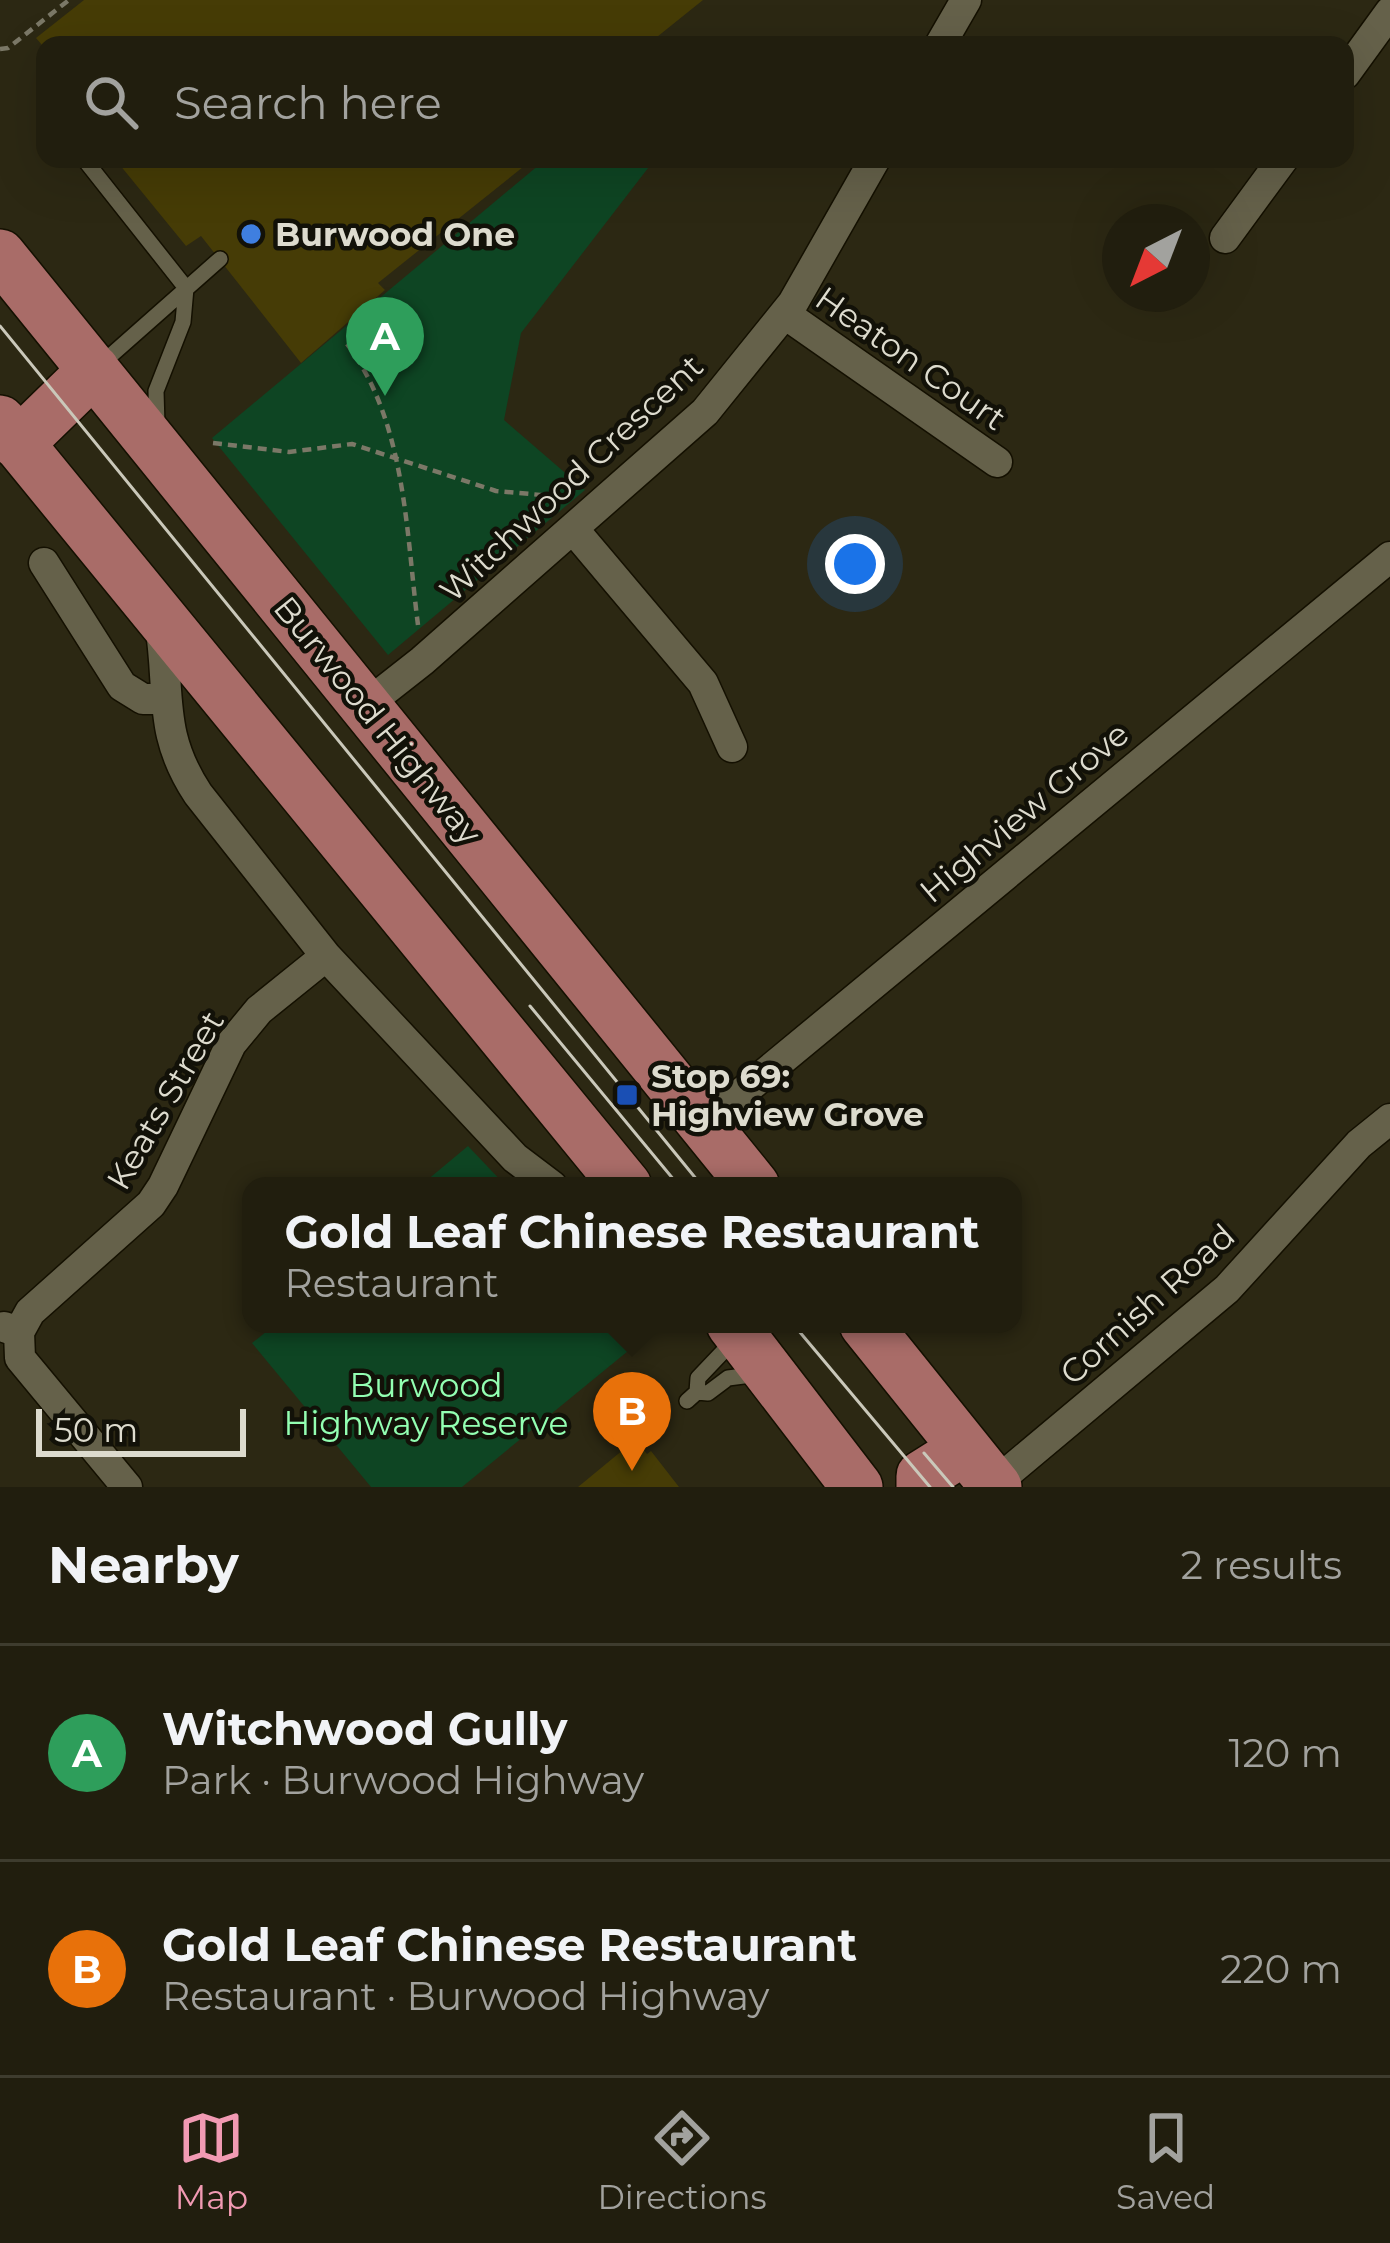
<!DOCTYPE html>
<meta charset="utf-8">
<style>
body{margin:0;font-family:Montserrat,sans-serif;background:#292717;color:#f1f3f6}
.compass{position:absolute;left:1102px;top:204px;width:108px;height:108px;border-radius:50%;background:#211e0e;box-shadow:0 12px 48px #0002;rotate:222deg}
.scale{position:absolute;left:36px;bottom:30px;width:210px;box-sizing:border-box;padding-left:12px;border:6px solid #dddbce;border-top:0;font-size:33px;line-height:42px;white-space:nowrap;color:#dddbce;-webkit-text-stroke:9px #121108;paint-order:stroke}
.you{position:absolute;left:855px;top:564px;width:42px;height:42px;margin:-30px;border:9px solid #fff;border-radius:50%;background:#1a73e8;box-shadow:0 0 0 18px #1a73e833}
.badge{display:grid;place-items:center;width:78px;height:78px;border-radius:50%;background:#f19ab3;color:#fff;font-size:39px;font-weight:700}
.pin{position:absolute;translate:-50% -99px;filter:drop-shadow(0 3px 6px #0008)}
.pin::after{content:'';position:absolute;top:63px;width:42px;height:36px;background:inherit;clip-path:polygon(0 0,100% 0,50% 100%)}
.popup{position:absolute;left:242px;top:1177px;width:780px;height:156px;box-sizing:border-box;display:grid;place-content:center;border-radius:24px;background:#211e0e;filter:drop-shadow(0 3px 9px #0005);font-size:39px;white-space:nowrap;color:#a2a29e}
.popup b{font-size:45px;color:#f1f3f6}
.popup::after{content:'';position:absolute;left:50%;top:100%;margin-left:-24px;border:24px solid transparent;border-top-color:#211e0e}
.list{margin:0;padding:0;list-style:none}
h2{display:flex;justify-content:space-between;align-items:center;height:156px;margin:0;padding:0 48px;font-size:51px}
h2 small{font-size:39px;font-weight:400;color:#a2a29e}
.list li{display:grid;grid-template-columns:78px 1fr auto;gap:36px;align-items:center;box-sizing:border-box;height:216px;padding:0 48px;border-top:3px solid #3e3c2e}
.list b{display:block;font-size:45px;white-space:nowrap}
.list p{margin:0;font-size:39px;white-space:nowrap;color:#a2a29e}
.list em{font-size:39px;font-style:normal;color:#a2a29e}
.icon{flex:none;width:66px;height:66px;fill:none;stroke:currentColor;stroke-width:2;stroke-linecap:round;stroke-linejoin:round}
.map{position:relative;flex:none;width:1390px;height:1487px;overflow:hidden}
.search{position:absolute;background:#211e0e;box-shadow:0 12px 48px #0002;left:36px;right:36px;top:36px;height:132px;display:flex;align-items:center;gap:30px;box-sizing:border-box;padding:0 42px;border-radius:24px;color:#a2a29e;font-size:45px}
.sheet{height:588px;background:#211e0e}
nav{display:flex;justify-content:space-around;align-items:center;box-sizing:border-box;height:168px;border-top:3px solid #3e3c2e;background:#211e0e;font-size:33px;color:#a2a29e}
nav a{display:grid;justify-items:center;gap:6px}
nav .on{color:#f19ab3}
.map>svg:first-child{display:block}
.green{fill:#0e4523}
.building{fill:#463c06}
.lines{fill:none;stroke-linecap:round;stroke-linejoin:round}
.service-casing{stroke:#141001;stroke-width:18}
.minor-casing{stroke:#141001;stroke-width:33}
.trunk-casing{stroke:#141001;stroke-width:54}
.path{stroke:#7b7867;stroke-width:4.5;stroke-dasharray:9 6;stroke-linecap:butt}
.service{stroke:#65614a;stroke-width:15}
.minor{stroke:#65614a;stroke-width:30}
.trunk{stroke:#a96c68;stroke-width:51}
.tram{stroke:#cac8ba;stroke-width:3}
.shop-dot{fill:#3f7fe0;stroke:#121108;stroke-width:4.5}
.transit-dot{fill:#1a4fb4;stroke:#121108;stroke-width:4.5}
.labels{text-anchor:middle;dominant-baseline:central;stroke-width:9;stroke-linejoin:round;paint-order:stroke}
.poi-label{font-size:33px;font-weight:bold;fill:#dddbce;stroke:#121108;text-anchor:start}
.street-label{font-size:33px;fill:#dddbce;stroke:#121108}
.park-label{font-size:33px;fill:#93ffb2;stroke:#121108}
</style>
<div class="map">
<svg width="1390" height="1487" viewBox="0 0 1390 1487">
<rect width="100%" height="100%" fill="#2c2813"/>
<path class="green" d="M546 159H655L521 333 504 420 585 490 388 655 212 438Z
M468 1146 506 1186H420Z
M276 1324H661L462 1487H371L252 1343Z"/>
<path class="building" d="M84 0H703L647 45H42L36 38Z
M115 159H533L378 283 385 290 301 363 201 236 186 246Z
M635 1440 647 1454 651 1451 679 1487H578Z"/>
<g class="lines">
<g class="service-casing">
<path id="service" d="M84 159 186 288 183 322 156 391 157 425
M100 365 220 259
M697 1392 698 1378 736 1338
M687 1401 697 1392 708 1393 728 1378 759 1374"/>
</g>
<g class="minor-casing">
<path id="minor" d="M940 45 966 0
M1345 74 1390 12
M1225 238 1283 159
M785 314 997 462
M574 530 703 683 732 747
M44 563 122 686 143 699H165
M160 624C171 692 157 732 198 794L326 956 515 1158 552 1186
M366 705 422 661 705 412 793 303 875 159
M704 1124 1390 557
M4 1327 19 1332 20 1358 127 1487
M19 1332 30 1312 151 1204 163 1186 231 1044 259 1010 326 956
M994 1484 1227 1289 1359 1144 1390 1119"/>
</g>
<g class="trunk-casing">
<path id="trunk" d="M0 255 754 1186
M0 421 626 1186
M18 444 94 370
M732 1324 857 1487
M865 1324 996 1487
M922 1487V1476L965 1449"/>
</g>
<path class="path" d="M0 49 8 48 69 0
M347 344C406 422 406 532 418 625
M213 443 289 452 352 444 496 491 564 497"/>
<use href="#service" class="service"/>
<use href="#minor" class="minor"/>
<use href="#trunk" class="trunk"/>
<path class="tram" d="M0 326 702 1186
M530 1006 679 1186
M793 1324 930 1487
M924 1453 953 1487"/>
</g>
<circle class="shop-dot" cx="251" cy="234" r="12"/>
<rect class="transit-dot" x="615" y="1083" width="24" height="24" rx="6"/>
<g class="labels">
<g class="poi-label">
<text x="275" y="234">Burwood One</text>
<text x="651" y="1076">Stop 69:<tspan x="651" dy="38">Highview Grove</tspan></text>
</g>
<g class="street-label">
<text transform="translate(911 358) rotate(35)">Heaton Court</text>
<text transform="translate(571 478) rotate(-43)">Witchwood Crescent</text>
<text transform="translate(378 720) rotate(51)">Burwood Highway</text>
<text transform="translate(1024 812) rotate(-40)">Highview Grove</text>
<text transform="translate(165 1100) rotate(-60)">Keats Street</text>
<text transform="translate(1147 1304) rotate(-42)">Cornish Road</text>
</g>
<g class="park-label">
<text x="426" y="1385">Burwood<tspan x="426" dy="38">Highway Reserve</tspan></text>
</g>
</g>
</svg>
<svg class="compass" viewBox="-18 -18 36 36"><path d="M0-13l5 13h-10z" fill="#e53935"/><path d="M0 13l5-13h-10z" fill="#a2a29e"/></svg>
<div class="scale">50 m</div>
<div class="you"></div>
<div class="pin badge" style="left:385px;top:396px;background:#2e9e5b">A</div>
<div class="pin badge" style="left:632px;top:1471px;background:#e8710a">B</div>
<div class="popup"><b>Gold Leaf Chinese Restaurant</b>Restaurant</div>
<div class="search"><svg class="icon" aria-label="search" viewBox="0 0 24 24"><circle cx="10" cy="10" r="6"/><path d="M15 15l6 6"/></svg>Search here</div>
</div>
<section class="sheet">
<h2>Nearby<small>2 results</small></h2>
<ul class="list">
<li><span class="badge" style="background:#2e9e5b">A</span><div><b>Witchwood Gully</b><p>Park · Burwood Highway</p></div><em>120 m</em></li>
<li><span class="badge" style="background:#e8710a">B</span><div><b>Gold Leaf Chinese Restaurant</b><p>Restaurant · Burwood Highway</p></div><em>220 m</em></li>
</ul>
</section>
<nav>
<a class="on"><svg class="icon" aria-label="map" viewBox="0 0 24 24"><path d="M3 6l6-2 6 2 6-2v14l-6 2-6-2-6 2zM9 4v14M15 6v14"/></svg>Map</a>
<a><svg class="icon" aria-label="directions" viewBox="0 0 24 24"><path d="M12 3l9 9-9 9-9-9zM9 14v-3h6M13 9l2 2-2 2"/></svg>Directions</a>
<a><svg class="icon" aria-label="saved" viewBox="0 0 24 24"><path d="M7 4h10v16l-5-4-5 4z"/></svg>Saved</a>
</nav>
